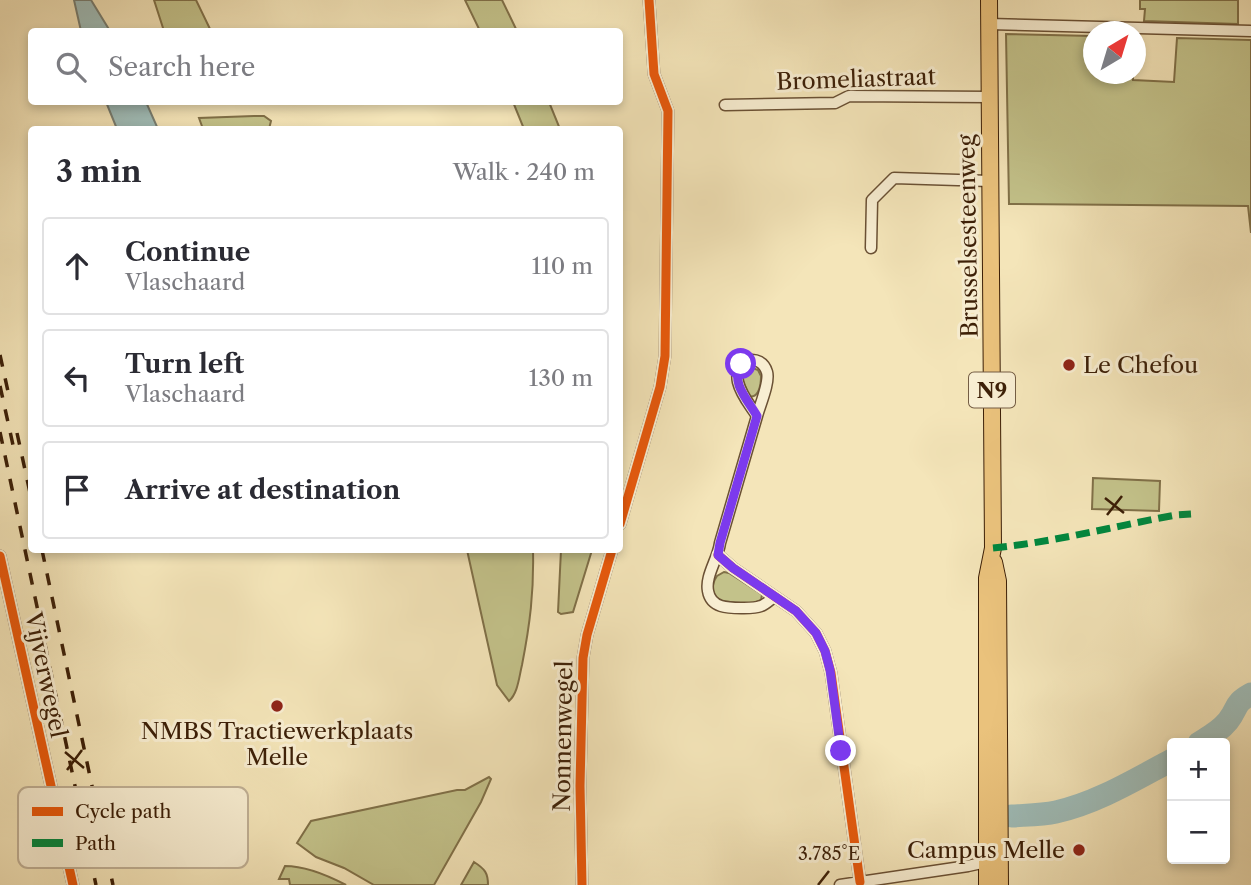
<!DOCTYPE html>
<meta charset="utf-8">
<style>
body{margin:0;font-family:"Libre Caslon Text",serif;background:#f2f2f3;color:#2b2b33}
.controls{position:absolute;right:21px;bottom:21px;display:grid;overflow:hidden;border-radius:7px;box-shadow:0 4px 10px #0003}
.controls button{width:63px;height:63px;display:grid;place-items:center;padding:0;border:0;border-bottom:2px solid #e1e1e2;background:#fff;color:#2b2b33;font:35px sans-serif}
.compass{position:absolute;left:1083px;top:21px;width:63px;height:63px;border-radius:50%;background:#fff;box-shadow:0 4px 10px #0003;rotate:38deg}
.stop{position:absolute;width:21px;height:21px;margin:-16px;border:5px solid #7c3aed;border-radius:50%;background:#fff}
.stop.end{background:#7c3aed;border-color:#fff;box-shadow:0 2px 7px #0008}
.list{margin:0;padding:0;list-style:none}
h2{display:flex;justify-content:space-between;align-items:center;height:91px;margin:0;padding:0 28px;font-size:30px}
h2 small{font-size:23px;font-weight:400;color:#7c7c81}
.list li{display:grid;grid-template-columns:46px 1fr auto;gap:21px;align-items:center;box-sizing:border-box;height:98px;margin:0 14px 14px;padding:0 14px;border:2px solid #e1e1e2;border-radius:7px}
.list b{display:block;font-size:26px;white-space:nowrap}
.list p{margin:0;font-size:23px;white-space:nowrap;color:#7c7c81}
.list em{font-size:23px;font-style:normal;color:#7c7c81}
.icon{flex:none;width:38px;height:38px;fill:none;stroke:currentColor;stroke-width:2;stroke-linecap:round;stroke-linejoin:round}
.map{position:relative;flex:none;width:1251px;height:885px;overflow:hidden}
.search{position:absolute;background:#fff;box-shadow:0 4px 10px #0003;left:28px;top:28px;width:595px;height:77px;display:flex;align-items:center;gap:18px;box-sizing:border-box;padding:0 24px;border-radius:7px;color:#7c7c81;font-size:26px}
.panel{position:absolute;background:#fff;box-shadow:0 4px 10px #0003;left:28px;top:126px;width:595px;height:427px;border-radius:7px}
.map>svg:first-child{display:block}
.green{fill:#c3c28a;stroke:#807048;stroke-width:2}
.water{fill:#9fbdb9;stroke:#777e72;stroke-width:2}
.lines{fill:none;stroke-linecap:round;stroke-linejoin:round}
.river{stroke:#9fbdb9;stroke-width:23}
.minor-casing{stroke:#6a5034;stroke-width:13}
.primary-casing{stroke:#3c1f07;stroke-width:18}
.minor{stroke:#f8eed2;stroke-width:10}
.primary{stroke:#eac27c;stroke-width:16}
.rail{stroke:#3c1f07;stroke-width:3.5;stroke-dasharray:12 12;stroke-linecap:butt}
.quiet{stroke:#00873e;stroke-width:7;stroke-dasharray:14 7;stroke-linecap:butt}
.cycleway-casing{stroke:#f8eed2;stroke-width:13}
.cycleway{stroke:#e8590c;stroke-width:9}
.route{stroke:#7c3aed;stroke-width:9}
.ticks{fill:none;stroke:#3c1f07;stroke-width:2.5}
.poi-dot{fill:#8f2418;stroke:#f8eed2;stroke-width:2.5}
.labels{text-anchor:middle;dominant-baseline:central;stroke-width:6;stroke-linejoin:round;paint-order:stroke}
.shield{fill:#f8eed2;stroke:#745d44;stroke-width:2}
.shield-label{font-size:21px;font-weight:bold;fill:#3c1f07}
.street-label{font-size:23px;fill:#3c1f07;stroke:#f8eed2}
.poi-label{font-size:23px;fill:#3c1f07;stroke:#f8eed2;text-anchor:start}
.key{fill:#f8eed2;stroke:#c0b095;stroke-width:2}
.key-label{font-size:19px;fill:#3c1f07}
.ticks-label{font-size:18px;text-anchor:middle;fill:#3c1f07;stroke:#f8eed2;stroke-width:6;stroke-linejoin:round;paint-order:stroke}
</style>
<div class="map">
<svg width="1251" height="885" viewBox="0 0 1251 885">
<rect width="100%" height="100%" fill="#f4e5b9"/>
<filter id="stains"><feTurbulence type="fractalNoise" baseFrequency=".00286" numOctaves="4"/><feColorMatrix values="0 0 0 0 .2 0 0 0 0 .09 0 0 0 0 .02 0 0 0 .5 -.17"/></filter>
<radialGradient id="worn" r=".72"><stop offset=".6" stop-color="#630" stop-opacity="0"/><stop offset="1" stop-color="#630" stop-opacity=".3"/></radialGradient>
<path class="green" d="M154 0H196L211 31H164Z
M465 0H502L517 31H480Z
M1140 0H1238V24L1144 21 1145 9H1140Z
M1006 34 1093 36 1094 74H1133V80L1174 82 1177 38 1251 40V233L1248 206 1009 204Z
M513 102H549L560 129H524Z
M254 116H264L271 121 269 129H203L199 118Z
M750 367 758 370 761 376C761 384 759 399 749 396L742 379 743 370Z
M1093 478 1160 481 1159 511 1092 509Z
M467 550H533C534 592 530 624 522 665 519 677 518 693 509 701L497 685Z
M561 550H592L573 612 561 614 558 612Z
M724 572 729 573 760 593 762 595 761 600 751 604 720 601C711 594 711 585 717 576Z
M489 777 491 779 481 802 434 885H374L344 868 316 857 297 843 311 821 457 790H465Z
M474 862C485 869 488 873 488 885H461Z
M285 866C306 866 327 875 346 885H290L289 879H279Z"/>
<path class="water" d="M74 0H91L110 31H81Z
M106 102H146L158 129H117Z"/>
<g class="lines">
<path class="river" d="M1199 743C1209 737 1220 731 1228 721 1239 707 1233 704 1251 694
M1012 816C1027 815 1042 815 1056 812 1097 803 1136 779 1172 760"/>
<g class="minor-casing">
<path id="minor" d="M989 24 1251 31
M725 105 835 103 849 96 989 97
M871 248 872 200 894 178 990 181
M757 416C750 405 741 395 738 382 733 358 761 352 767 372 770 382 760 405 757 416L720 543C718 559 705 576 708 591 711 609 730 608 744 608 749 608 756 608 761 606 765 605 770 600 774 597
M620 524 660 387 665 356 668 111 654 74 649 0
M718 555 733 568 796 611 816 633 825 651 831 673 860 882
M0 556 73 885
M582 885 580 786 583 658 587 635 612 550
M840 885 968 866 986 862 991 858"/>
</g>
<g class="primary-casing">
<path id="primary" d="M994 562 998 581 1000 885
M987 885V578L993 548 989 0"/>
</g>
<use href="#minor" class="minor"/>
<use href="#primary" class="primary"/>
<path class="rail" d="M0 355 9 396
M0 386 13 445
M0 432 96 885
M17 433 32 502
M42 550 113 885"/>
<path class="quiet" d="M993 548C1055 542 1115 526 1176 515L1191 514"/>
<g class="cycleway-casing">
<path id="cycleway" d="M620 524 660 387 665 356 668 111 654 74 649 0
M718 555 733 568 796 611 816 633 825 651 831 673 860 882
M0 556 73 885
M582 885 580 786 583 658 587 635 612 550"/>
</g>
<use href="#cycleway" class="cycleway"/>
</g>
<g class="lines">
<path class="route" d="M741 364C730 383 748 400 757 416L720 543 718 555 733 568 796 611 816 633 825 651 830 670 841 751"/>
</g>
<path class="ticks" d="M1105 498 1124 513M1107 515 1122 496M65 752 84 768M67 770 82 750M818 885 829 871"/>
<g class="poi-dot">
<circle cx="1069" cy="365" r="7"/>
<circle cx="277" cy="706" r="7"/>
<circle cx="1079" cy="850" r="7"/>
</g>
<g class="labels">
<rect class="shield" x="969" y="372.5" width="46" height="35" rx="5"/>
<g class="shield-label">
<text x="992" y="390">N9</text>
</g>
<g class="street-label">
<text transform="translate(856 79) rotate(-2)">Bromeliastraat</text>
<text transform="translate(968 236) rotate(-91)">Brusselsesteenweg</text>
<text transform="translate(46 675) rotate(78)">Vijverwegel</text>
<text transform="translate(563 736) rotate(-89)">Nonnenwegel</text>
</g>
<g class="poi-label">
<text x="1083" y="365">Le Chefou</text>
<text x="277" y="731" text-anchor="middle">NMBS Tractiewerkplaats<tspan x="277" dy="26">Melle</tspan></text>
<text x="1065" y="850" text-anchor="end">Campus Melle</text>
</g>
</g>
<rect x="18" y="787" width="230" height="81" rx="10" class="key"/>
<rect x="32" y="807" width="31" height="9" fill="#e8590c"/>
<rect x="32" y="839" width="31" height="8" fill="#00873e"/>
<g class="key-label">
<text x="75" y="818">Cycle path</text>
<text x="75" y="850">Path</text>
</g>
<g class="ticks-label">
<text x="829" y="860">3.785°E</text>
</g>
<rect width="100%" height="100%" filter="url(#stains)"/>
<rect width="100%" height="100%" fill="url(#worn)"/>
</svg>
<div class="controls">
<button>+</button>
<button>−</button>
</div>
<svg class="compass" viewBox="-18 -18 36 36"><path d="M0-13l5 13h-10z" fill="#e53935"/><path d="M0 13l5-13h-10z" fill="#7c7c81"/></svg>
<div class="stop" style="left:741px;top:364px"></div>
<div class="stop end" style="left:841px;top:751px"></div>
<div class="search"><svg class="icon" aria-label="search" viewBox="0 0 24 24"><circle cx="10" cy="10" r="6"/><path d="M15 15l6 6"/></svg>Search here</div>
<section class="panel">
<h2>3 min<small>Walk · 240 m</small></h2>
<ul class="list">
<li><svg class="icon" aria-label="ahead" viewBox="0 0 24 24"><path d="M12 20V5M6 11l6-6 6 6"/></svg><div><b>Continue</b><p>Vlaschaard</p></div><em>110 m</em></li>
<li><svg class="icon" aria-label="left" viewBox="0 0 24 24"><path d="M17 20v-9H6M10 6l-5 5 5 5"/></svg><div><b>Turn left</b><p>Vlaschaard</p></div><em>130 m</em></li>
<li><svg class="icon" aria-label="arrive" viewBox="0 0 24 24"><path d="M6 21V4h12l-3 4 3 4H6"/></svg><div><b>Arrive at destination</b></div></li>
</ul>
</section>
</div>
